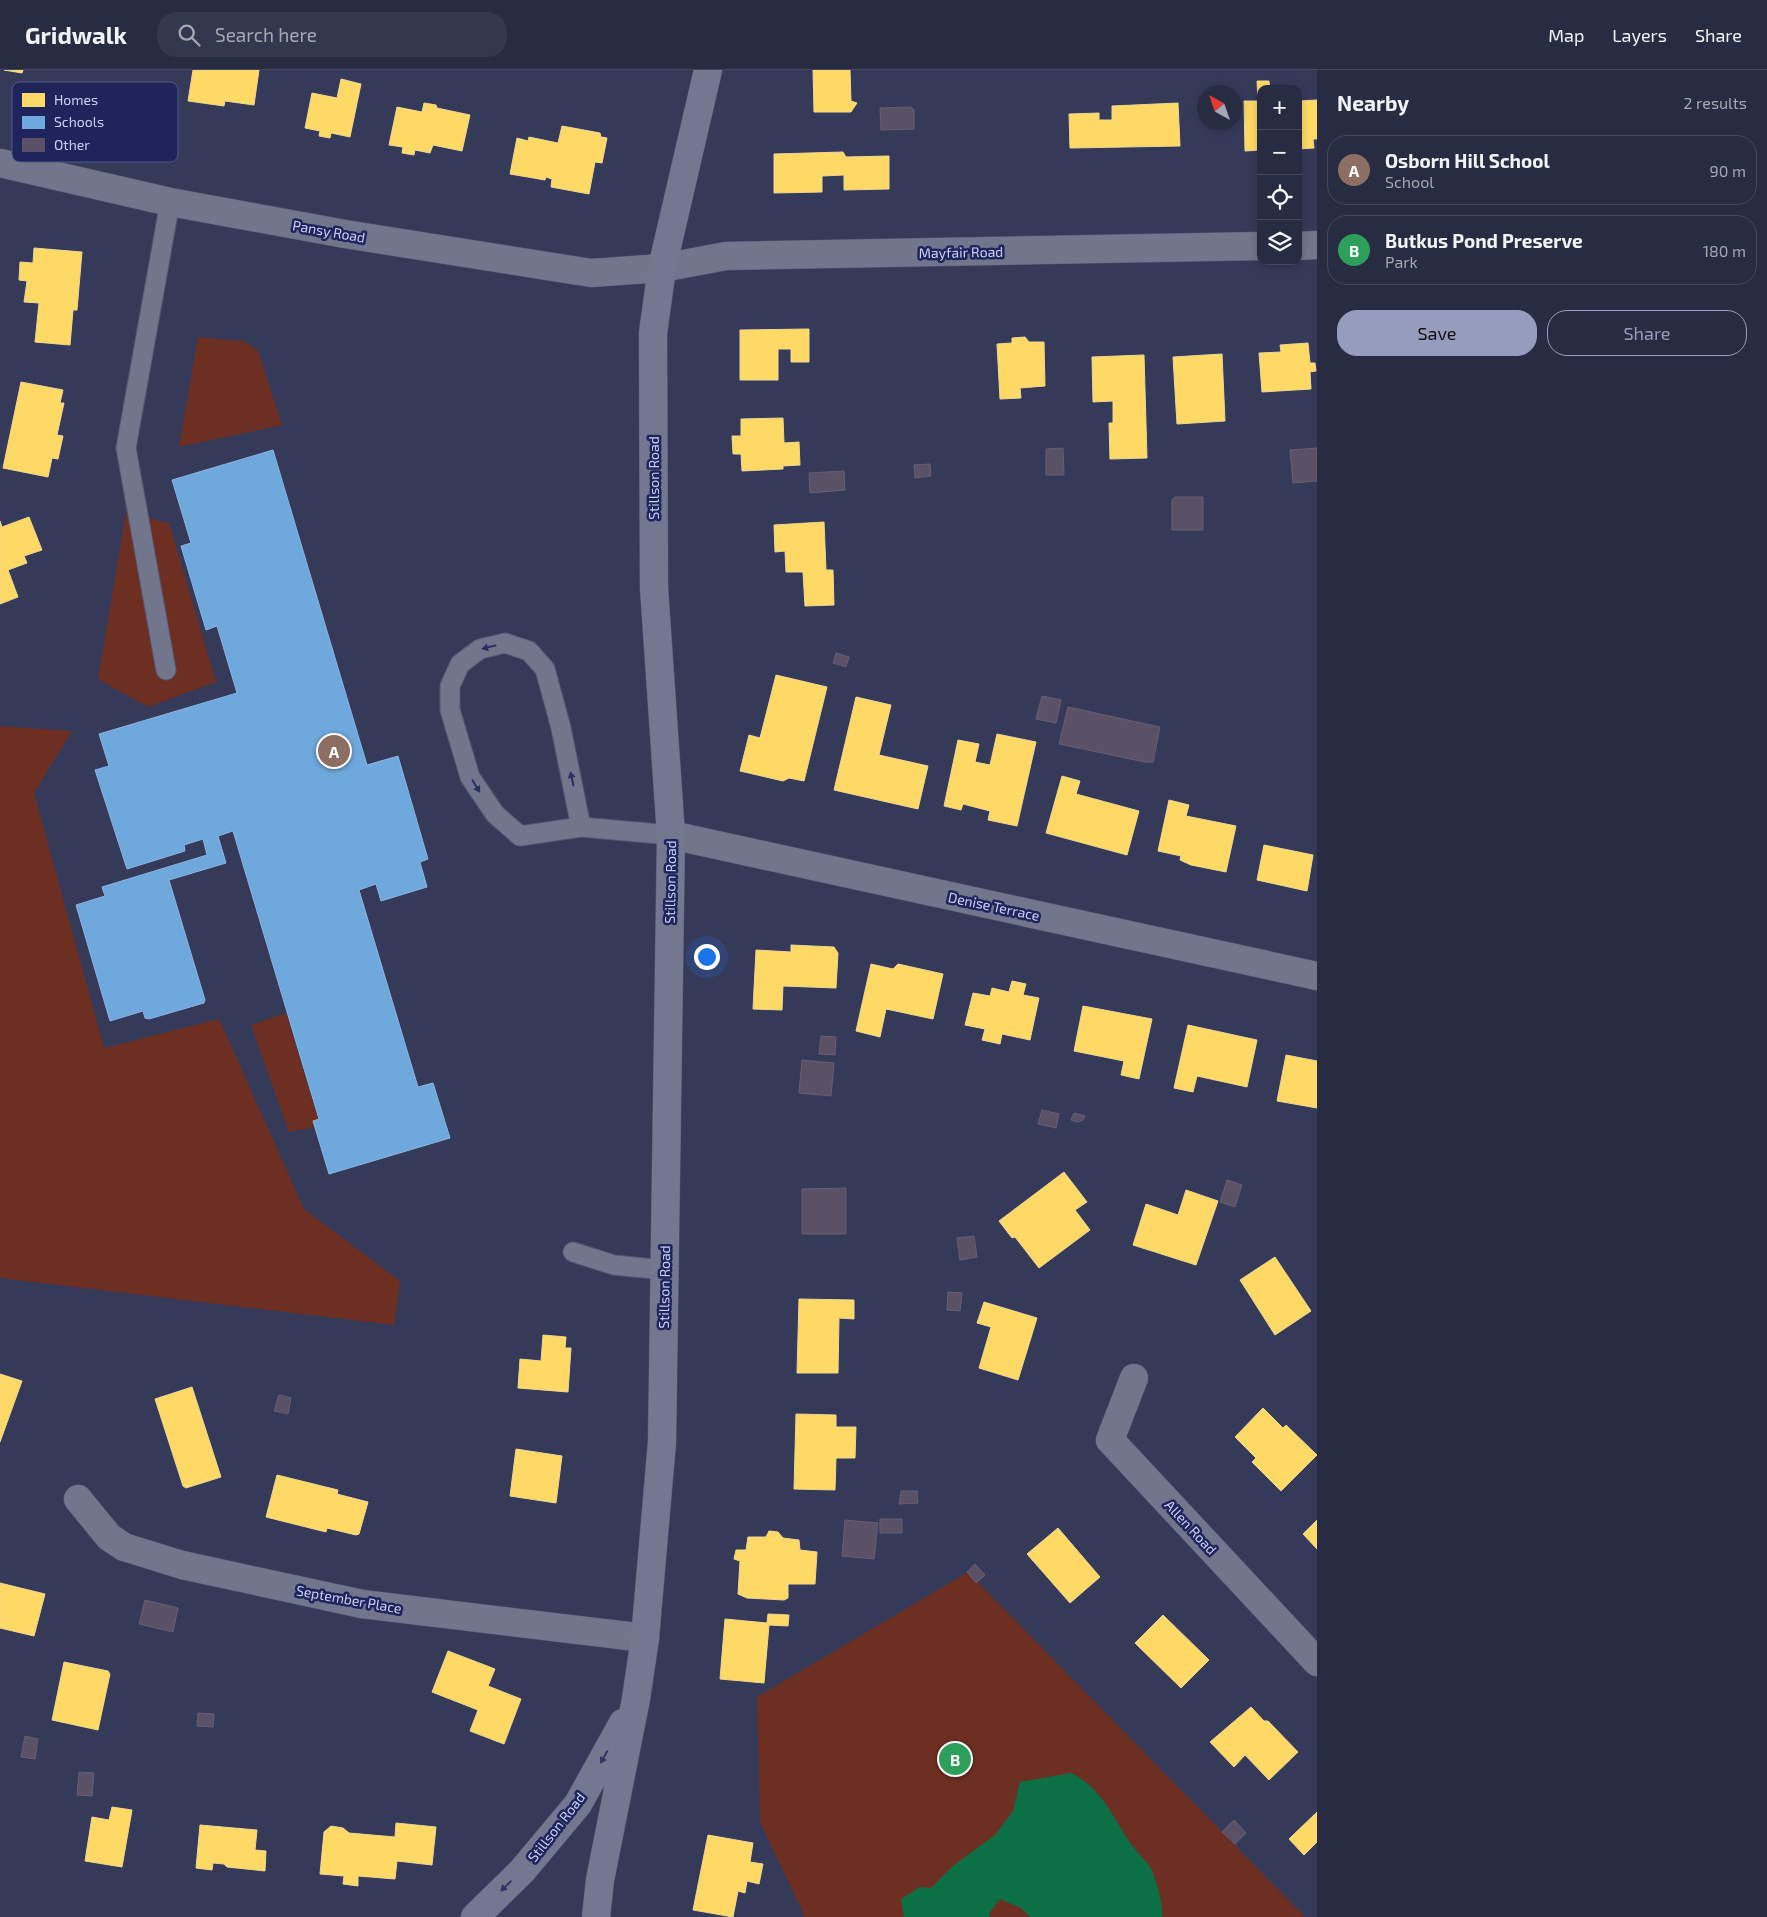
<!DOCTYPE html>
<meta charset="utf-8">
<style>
body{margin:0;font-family:"Exo 2",sans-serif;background:#34384e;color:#f1f3f6}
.controls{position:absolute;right:15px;top:15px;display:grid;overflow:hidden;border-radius:10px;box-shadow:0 2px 8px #0003}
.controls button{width:45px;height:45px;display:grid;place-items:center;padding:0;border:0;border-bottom:1px solid #44485c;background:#282c43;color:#f1f3f6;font:25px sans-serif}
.compass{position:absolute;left:1197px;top:15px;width:45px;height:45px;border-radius:50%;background:#282c43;box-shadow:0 2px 8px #0003;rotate:320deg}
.you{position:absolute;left:706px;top:886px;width:18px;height:18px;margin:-12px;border:4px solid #fff;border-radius:50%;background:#1a73e8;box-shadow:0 0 0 8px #1a73e833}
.badge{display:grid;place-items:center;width:32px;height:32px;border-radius:50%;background:#969cbe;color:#fff;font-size:16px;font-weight:700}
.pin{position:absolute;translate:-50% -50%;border:2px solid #fff;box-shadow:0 1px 5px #0006}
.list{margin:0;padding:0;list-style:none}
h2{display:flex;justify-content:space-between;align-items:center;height:65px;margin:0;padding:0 20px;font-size:21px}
h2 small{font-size:16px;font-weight:400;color:#a5a7b2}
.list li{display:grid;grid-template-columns:32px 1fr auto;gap:15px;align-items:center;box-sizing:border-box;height:70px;margin:0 10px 10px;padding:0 10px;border:1px solid #44485c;border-radius:20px}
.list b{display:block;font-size:19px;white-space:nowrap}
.list p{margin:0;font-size:16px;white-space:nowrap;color:#a5a7b2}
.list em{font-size:16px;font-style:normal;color:#a5a7b2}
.actions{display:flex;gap:10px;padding:15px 20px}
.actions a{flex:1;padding:11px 0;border:1px solid #969cbe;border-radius:20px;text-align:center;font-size:18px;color:#969cbe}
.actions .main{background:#969cbe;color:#111}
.icon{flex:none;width:28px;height:28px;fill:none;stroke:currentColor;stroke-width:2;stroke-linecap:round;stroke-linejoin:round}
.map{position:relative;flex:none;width:1317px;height:1847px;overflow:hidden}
header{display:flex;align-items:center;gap:30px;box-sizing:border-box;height:70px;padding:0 25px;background:#282c43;border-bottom:1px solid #44485c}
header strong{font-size:24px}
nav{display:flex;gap:28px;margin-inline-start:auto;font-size:18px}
.search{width:350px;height:45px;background:#34384e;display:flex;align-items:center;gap:12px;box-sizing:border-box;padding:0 18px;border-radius:20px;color:#a5a7b2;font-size:19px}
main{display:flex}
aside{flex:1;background:#282c43}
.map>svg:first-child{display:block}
.green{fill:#6e2f23}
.water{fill:#0b7045}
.homes{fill:#ffd966;stroke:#efd791}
.schools{fill:#6fa8dc;stroke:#8ab4e3}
.building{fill:#5a5167;stroke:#685e75}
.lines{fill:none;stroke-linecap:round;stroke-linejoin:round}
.lane-casing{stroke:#565874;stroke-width:21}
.street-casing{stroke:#565874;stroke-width:29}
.secondary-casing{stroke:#565874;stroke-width:29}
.lane{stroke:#72768d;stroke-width:19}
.street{stroke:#72768d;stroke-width:28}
.secondary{stroke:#737790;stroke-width:28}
.oneway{fill:#2b3063}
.oneway2{fill:#303566}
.labels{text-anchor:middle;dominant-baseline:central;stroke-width:5;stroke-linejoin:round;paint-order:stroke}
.street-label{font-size:14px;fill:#c9d1f4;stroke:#1f245c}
.key{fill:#1f245c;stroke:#52588a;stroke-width:1}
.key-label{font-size:14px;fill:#c9d1f4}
</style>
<header>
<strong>Gridwalk</strong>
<div class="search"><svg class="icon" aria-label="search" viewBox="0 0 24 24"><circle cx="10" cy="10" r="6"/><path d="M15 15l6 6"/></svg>Search here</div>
<nav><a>Map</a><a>Layers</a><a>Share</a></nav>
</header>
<main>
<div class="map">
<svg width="1317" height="1847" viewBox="0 0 1317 1847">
<rect width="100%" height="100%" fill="#363a59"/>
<path class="green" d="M198 267 244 271 258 281 282 355 179 377Z
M126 443 169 453 216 612 148 637 98 609Z
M0 656 72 661 34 723 104 978 219 949 304 1139 400 1211 394 1255 0 1208Z
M286 943 318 1049 313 1051 314 1057 289 1062 251 955Z
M968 1502 1305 1847H805L760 1752 757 1627Z"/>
<path class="water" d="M1071 1703C1103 1718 1114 1751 1134 1778 1139 1785 1147 1791 1151 1799 1157 1812 1163 1833 1162 1847H1030L1021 1838 1000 1829 990 1842 989 1847H904L901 1829 920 1817 931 1818 954 1795 995 1765 1013 1741 1020 1712Z"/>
<path class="homes" d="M4 0H23L22 3Z
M193 0H259L254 35 225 31 224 36 188 31Z
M813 0H850L851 31 857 33 851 42H814Z
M341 9 361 14 350 67 331 63 330 68 319 66 320 61 305 58 312 23 337 28Z
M1257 11H1269L1270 19H1261V80L1245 81 1244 31H1258Z
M1317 30V69H1313L1314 78 1298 79V31Z
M424 33 436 35 437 38 470 45 462 81 433 75 430 83 415 80 414 85 402 83 403 77 389 75 397 37 422 42Z
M1178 33 1180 76 1070 78 1069 44 1099 43V50H1112V36Z
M562 56 600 63 601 67 607 68 602 93 595 92 589 124 551 117 552 109 546 107 545 110 510 104 517 68 528 71 529 67 558 73Z
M843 82 846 87 889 86V119L844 120V105L822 106V122L774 123V84Z
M34 178 82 182 77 240H73L70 275 35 272 39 233 24 232 27 211 19 210 20 192 33 193Z
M809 259V292H791V279H778V310H740V260Z
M1025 267 1029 272H1044L1045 316 1020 318 1021 328 1000 329 997 274 1012 273V268Z
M1308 273 1310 293H1315L1316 301 1310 302 1311 319 1262 322 1259 283 1281 282 1280 275Z
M1222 284 1225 351 1177 354 1173 287Z
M1144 285 1147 388 1110 389 1109 353H1113V331L1093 332 1092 287Z
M21 312 63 320 60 333H64L57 365 63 366 58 389 52 388 48 407 3 398Z
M783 348 784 373 799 372 800 395 783 396V399L742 401 741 384H733L732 366H741V349Z
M29 447 42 480 24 486 27 493 8 500 18 527 0 534V451L2 457Z
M824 452 826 500H833L834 535 805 536 803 502H786L785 481 775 482 774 455Z
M776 605 827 617 804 711 789 708 783 711 740 701 749 665 760 668Z
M856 627 891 635 879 685 928 696 918 739 834 720Z
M997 664 1036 672 1017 756 988 750 990 741 963 734 961 740 944 736 958 670 979 674 975 692 990 695Z
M1062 706 1080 711 1076 724 1139 741 1127 785 1046 763Z
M1169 730 1189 735 1186 746 1236 756 1226 802 1191 795 1180 790 1181 786 1158 781Z
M1264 775 1313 785 1307 821 1257 810Z
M791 875 834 877 838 883 836 918 783 916 782 940 753 939 756 880 791 882Z
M871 894 893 899 898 894 943 904 933 949 886 939 880 967 856 961Z
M1012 911 1026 914 1023 925 1039 928 1030 970 1002 964 1000 974 982 970 985 959 965 955 973 923 990 926 992 918 1009 922Z
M1083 936 1152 949 1139 1009 1121 1005 1124 991 1074 981Z
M1188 955 1257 970 1247 1017 1197 1006 1193 1022 1174 1018Z
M1286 985 1317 991V1038L1277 1031Z
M1064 1102 1087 1132 1075 1140 1090 1160 1039 1198 1015 1167 1012 1168 999 1151Z
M1186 1120 1218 1131 1196 1195 1133 1175 1146 1134 1178 1145Z
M1275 1187 1311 1241 1275 1265 1240 1210Z
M799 1229 854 1230V1249L839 1248 838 1303H797Z
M984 1232 1037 1248 1018 1310 979 1298 991 1257 977 1253Z
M543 1265 566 1267 565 1278H571L568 1322 518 1318 520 1289 541 1291Z
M0 1304 22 1311 0 1372Z
M192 1317 221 1407 186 1418 183 1416 155 1329Z
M1263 1338 1283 1358 1286 1355 1317 1385 1281 1421 1252 1392 1256 1388 1235 1367Z
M796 1344 836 1345V1357H856L855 1388H836L835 1420 794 1419Z
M516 1379 562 1386 556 1433 510 1426Z
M277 1405 338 1420 337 1424 368 1432 359 1464 356 1465 327 1458 326 1462 266 1447Z
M1317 1450V1479L1303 1464Z
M1058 1458 1100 1507 1070 1533 1027 1484Z
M769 1461 778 1462 783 1468 799 1470 800 1480 817 1482 815 1514H788V1528L784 1530 747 1528 738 1524 740 1491 734 1489 736 1480H746L748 1467H766Z
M0 1513 45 1524 34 1566 0 1558Z
M768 1544 789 1545 788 1556 769 1555 764 1613 720 1609 725 1549 767 1553Z
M1163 1545 1209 1590 1181 1618 1135 1573Z
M448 1581 495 1599 488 1616 521 1629 504 1674 470 1661 478 1640 432 1622Z
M64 1592 108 1601 110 1604 98 1660 52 1650Z
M1251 1637 1264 1651H1268L1298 1682 1269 1710 1245 1685 1234 1697 1210 1672Z
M112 1737 132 1740 122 1797 85 1791 92 1747 109 1750Z
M1317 1742V1772L1304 1785 1289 1769Z
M396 1753 436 1757 432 1795 397 1791 395 1809 358 1806V1816L343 1814 344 1806 320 1804 324 1762 331 1756 343 1758 349 1763 395 1767Z
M200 1755 257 1760 255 1780 266 1781 265 1801 227 1797 224 1794 213 1793 212 1800 196 1798Z
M708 1765 753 1773 750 1792 763 1794 759 1814 747 1811 745 1823 738 1821 733 1847 693 1840Z"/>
<path class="schools" d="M273 380 367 695 398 686 428 789 420 792 427 817 381 831 376 814 359 820 418 1017 433 1013 450 1068 329 1104 313 1051 319 1049 233 761 218 766 226 793 169 810 205 930 204 933 149 949 145 948 143 941 110 951 76 835 105 826 102 817 207 785 203 769 184 775 185 781 127 799 95 700 109 696 99 664 237 623 217 556 206 560 181 476 191 473 172 410Z"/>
<path class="building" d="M911 37 914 40V59L881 60 880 38Z
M1063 378 1064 405H1046V379Z
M1317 378V411L1293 413 1290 380Z
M930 394 931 406 915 408 914 395Z
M844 401 845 420 810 423 809 403Z
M1175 427H1203V460H1172V430Z
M836 583 849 587 846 597 833 593Z
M1042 626 1061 630 1056 653 1036 649Z
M1068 637 1160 657 1153 692H1145L1059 674Z
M821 966 836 967 835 985 819 984Z
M802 990 834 993 831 1026 799 1023Z
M1042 1040 1059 1044 1056 1058 1038 1054Z
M1074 1043 1085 1046 1083 1050 1078 1052 1071 1050Z
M1227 1110 1242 1115 1235 1137 1220 1132Z
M846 1118V1164H802V1119Z
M974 1166 977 1187 960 1190 957 1168Z
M948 1222 962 1223 960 1241 947 1240Z
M279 1325 291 1328 288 1344 274 1341Z
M901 1421H917L918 1433 899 1434Z
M880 1449H902V1463H880Z
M845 1450 878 1453 874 1489 842 1486Z
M975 1494 985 1505 976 1513 967 1502Z
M145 1530 178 1538 173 1562 139 1554Z
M198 1643 214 1644 213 1657 197 1656Z
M25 1666 38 1669 35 1689 21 1687Z
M79 1702 94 1703 92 1726 77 1725Z
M1234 1750 1246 1763 1235 1774 1222 1762Z"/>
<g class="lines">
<g class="lane-casing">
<path id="lane" d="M166 600 126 378 170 132
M581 757 561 658 545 599 529 581 505 573 480 579 460 594 450 616V640L470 707 495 744 520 766 581 757 671 765
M573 1182 614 1195 664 1200"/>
</g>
<g class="street-casing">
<path id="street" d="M0 93 170 132 345 164 591 203 662 198 726 186 1261 176
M1298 176 1317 175
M671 765 1317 906
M1134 1308 1110 1370 1317 1592
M78 1429 109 1467 124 1477 182 1495 362 1534 645 1568"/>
</g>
<g class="secondary-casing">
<path id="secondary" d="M475 1847 522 1801 578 1734 623 1653
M596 1847 600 1810 636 1629 645 1568 662 1372 671 765 654 518 653 263 662 198 708 0"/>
</g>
<use href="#lane" class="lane"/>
<use href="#street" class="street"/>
<use href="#secondary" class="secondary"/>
</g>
<defs><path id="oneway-solid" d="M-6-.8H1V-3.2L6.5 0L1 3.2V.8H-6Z" transform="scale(1.25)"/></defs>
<g class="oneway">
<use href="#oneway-solid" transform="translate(489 577) rotate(166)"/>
<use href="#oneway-solid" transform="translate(572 709) rotate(-102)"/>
<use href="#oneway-solid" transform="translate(476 716) rotate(59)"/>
</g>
<g class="oneway2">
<use href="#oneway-solid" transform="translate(604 1687) rotate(119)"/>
<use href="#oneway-solid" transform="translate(506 1816) rotate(136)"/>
</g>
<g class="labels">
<g class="street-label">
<text transform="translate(329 161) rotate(10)">Pansy Road</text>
<text transform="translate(961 182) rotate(-1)">Mayfair Road</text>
<text transform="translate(653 408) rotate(-90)">Stillson Road</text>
<text transform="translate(670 812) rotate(-89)">Stillson Road</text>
<text transform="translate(994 836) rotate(12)">Denise Terrace</text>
<text transform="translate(664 1217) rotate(-89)">Stillson Road</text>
<text transform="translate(1191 1457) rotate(47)">Allen Road</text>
<text transform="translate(349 1529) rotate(10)">September Place</text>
<text transform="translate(556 1757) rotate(-52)">Stillson Road</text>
</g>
</g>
<rect x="12" y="12" width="166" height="80" rx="8" class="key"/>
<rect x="22" y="23" width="23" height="14" fill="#ffd966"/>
<rect x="22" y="46" width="23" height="13" fill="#6fa8dc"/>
<rect x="22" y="68" width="23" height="14" fill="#5a5167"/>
<g class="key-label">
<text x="54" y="35">Homes</text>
<text x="54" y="57">Schools</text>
<text x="54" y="80">Other</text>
</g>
</svg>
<div class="controls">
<button>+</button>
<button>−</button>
<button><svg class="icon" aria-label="locate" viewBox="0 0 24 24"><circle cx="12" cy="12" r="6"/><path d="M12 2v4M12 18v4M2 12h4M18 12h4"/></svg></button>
<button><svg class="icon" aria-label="layers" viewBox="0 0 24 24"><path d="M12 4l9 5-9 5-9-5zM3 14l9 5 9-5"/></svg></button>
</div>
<svg class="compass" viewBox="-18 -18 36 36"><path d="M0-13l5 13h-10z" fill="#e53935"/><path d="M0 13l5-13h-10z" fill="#a5a7b2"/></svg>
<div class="you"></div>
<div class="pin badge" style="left:334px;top:681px;background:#8d6e63">A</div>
<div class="pin badge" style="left:955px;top:1689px;background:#2e9e5b">B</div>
</div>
<aside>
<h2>Nearby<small>2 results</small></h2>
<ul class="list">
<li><span class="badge" style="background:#8d6e63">A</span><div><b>Osborn Hill School</b><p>School</p></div><em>90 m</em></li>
<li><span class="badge" style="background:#2e9e5b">B</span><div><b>Butkus Pond Preserve</b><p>Park</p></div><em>180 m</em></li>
</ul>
<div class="actions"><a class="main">Save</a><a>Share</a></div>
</aside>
</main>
